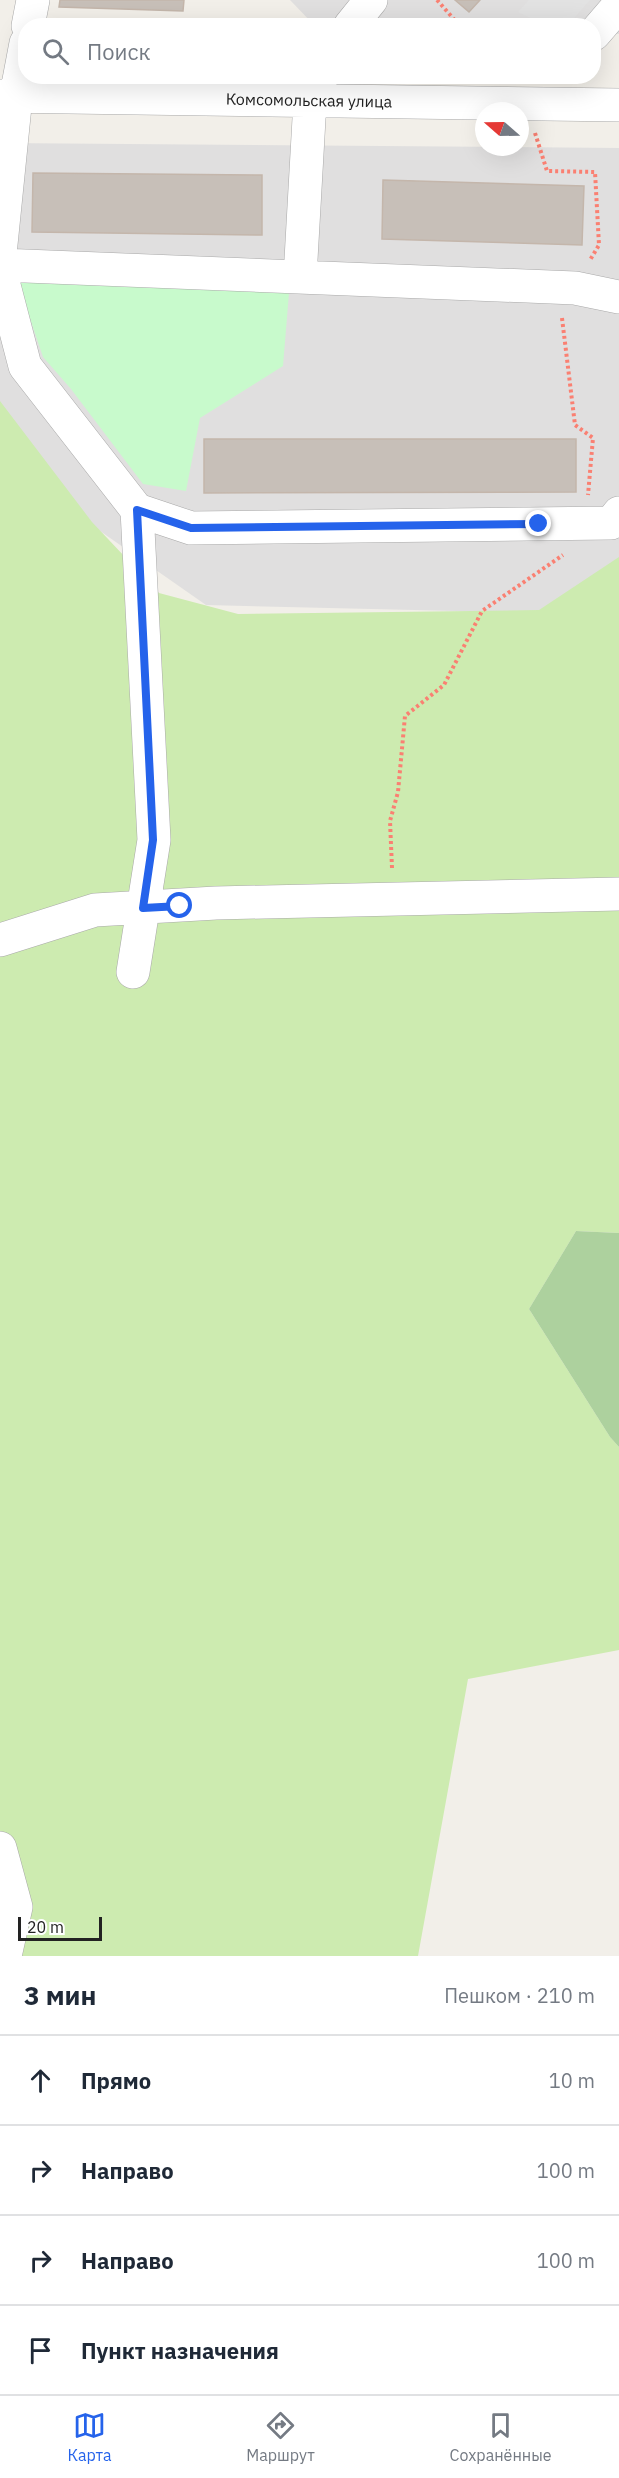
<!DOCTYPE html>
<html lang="ru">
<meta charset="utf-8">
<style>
body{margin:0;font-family:"IBM Plex Sans",sans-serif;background:#f6f6f7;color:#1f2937}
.compass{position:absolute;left:475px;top:102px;width:54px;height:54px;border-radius:50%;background:#fff;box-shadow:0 6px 24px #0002;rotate:290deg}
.scale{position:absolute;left:18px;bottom:15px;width:84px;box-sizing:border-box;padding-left:6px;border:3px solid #222;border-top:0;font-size:16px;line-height:21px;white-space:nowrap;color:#222;-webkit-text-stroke:4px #fff;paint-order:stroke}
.stop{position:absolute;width:18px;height:18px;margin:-14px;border:4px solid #2563eb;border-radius:50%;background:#fff}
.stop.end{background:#2563eb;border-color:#fff;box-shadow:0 2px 6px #0008}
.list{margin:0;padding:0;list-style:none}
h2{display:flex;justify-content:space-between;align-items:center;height:78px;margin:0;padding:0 24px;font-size:26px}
h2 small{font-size:20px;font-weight:400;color:#747a83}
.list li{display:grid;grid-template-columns:39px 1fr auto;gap:18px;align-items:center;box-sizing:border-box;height:90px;padding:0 24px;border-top:2px solid #e0e1e3}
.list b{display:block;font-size:22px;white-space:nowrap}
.list em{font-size:20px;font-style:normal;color:#747a83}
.icon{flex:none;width:33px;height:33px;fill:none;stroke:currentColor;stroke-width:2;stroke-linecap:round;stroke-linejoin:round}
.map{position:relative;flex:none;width:619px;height:1956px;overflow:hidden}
.search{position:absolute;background:#fff;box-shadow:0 6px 24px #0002;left:18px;right:18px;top:18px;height:66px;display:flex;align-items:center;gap:15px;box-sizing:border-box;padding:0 21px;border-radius:24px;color:#747a83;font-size:22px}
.sheet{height:438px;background:#fff}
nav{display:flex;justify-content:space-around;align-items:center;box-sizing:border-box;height:84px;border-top:2px solid #e0e1e3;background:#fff;font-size:16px;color:#747a83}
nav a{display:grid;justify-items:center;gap:3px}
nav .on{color:#2563eb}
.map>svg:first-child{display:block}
.residential{fill:#e0dfdf}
.grass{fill:#cdebb0}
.forest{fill:#add19e}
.park{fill:#c8facc}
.parking{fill:#e2e2e2}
.building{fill:#c7bfb8;stroke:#c4b6ab;stroke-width:1.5}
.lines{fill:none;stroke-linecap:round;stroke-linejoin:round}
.minor-casing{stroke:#a9a9a9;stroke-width:34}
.path{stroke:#fa8072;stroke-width:4;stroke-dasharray:3 3;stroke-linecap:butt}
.minor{stroke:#fff;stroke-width:33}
.route{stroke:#2563eb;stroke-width:8}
.labels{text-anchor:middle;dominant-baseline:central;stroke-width:4.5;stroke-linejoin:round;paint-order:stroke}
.street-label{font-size:16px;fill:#222;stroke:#fff}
</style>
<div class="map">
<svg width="619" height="1956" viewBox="0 0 619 1956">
<rect width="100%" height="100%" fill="#f2efe9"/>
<path class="residential" d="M290 0H619V34H594V26L314 25Z
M0 143 619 148V579L586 614 206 605 90 524 0 411Z"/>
<path class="grass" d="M0 401 92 522 159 593 238 614 539 610 619 557V1233L576 1231 529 1309 610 1437 619 1447V1650L468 1679 418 1956H0Z"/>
<path class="forest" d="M576 1231 619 1233V1447L610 1437 529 1309Z"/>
<path class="park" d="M17 280 289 293 283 366 200 418 186 491 143 484 71 389 43 357Z"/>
<path class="parking" d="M529 0H590L567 26 545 25 518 12Z
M42 77H132V87L42 84Z"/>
<path class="building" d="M60 0H184L183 11 59 7Z
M455 0H480L469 12Z
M33 173 262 175V235L32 232Z
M383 180 584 186 582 245 382 239Z
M204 439H576V492L204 493Z"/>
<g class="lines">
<g class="minor-casing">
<path id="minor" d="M28 26 33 0
M350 26 371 0
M594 34 619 5
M0 96 619 105
M0 254 16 96 26 43
M0 265 575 288 619 297
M0 270 25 366 137 510 191 528 611 523 619 513
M300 277 310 101 322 76
M0 940 95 910 216 903 619 894
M133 972 154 840 137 510
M0 1848 16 1907 5 1956"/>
</g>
<path class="path" d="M437 0 460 26
M535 133 547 171 595 172 599 245 590 260
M562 318 575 425 593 438 588 495
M392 868 390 821 398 792 405 716 444 685 482 611 563 555"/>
<use href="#minor" class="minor"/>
</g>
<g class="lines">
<path class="route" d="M180 906 143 908 153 840 137 510 191 528 539 524"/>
</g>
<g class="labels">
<g class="street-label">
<text transform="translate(309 100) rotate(1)">Комсомольская улица</text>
</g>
</g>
</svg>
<svg class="compass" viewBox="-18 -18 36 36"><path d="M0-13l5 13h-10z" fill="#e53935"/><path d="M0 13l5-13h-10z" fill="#747a83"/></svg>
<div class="scale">20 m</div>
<div class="stop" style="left:180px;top:906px"></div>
<div class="stop end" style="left:539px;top:524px"></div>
<div class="search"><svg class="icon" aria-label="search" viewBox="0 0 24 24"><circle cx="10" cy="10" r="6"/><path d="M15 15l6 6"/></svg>Поиск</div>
</div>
<section class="sheet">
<h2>3 мин<small>Пешком · 210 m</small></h2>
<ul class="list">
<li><svg class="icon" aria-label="ahead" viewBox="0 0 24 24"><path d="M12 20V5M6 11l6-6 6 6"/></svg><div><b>Прямо</b></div><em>10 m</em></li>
<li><svg class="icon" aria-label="right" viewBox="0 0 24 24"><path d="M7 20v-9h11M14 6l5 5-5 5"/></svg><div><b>Направо</b></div><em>100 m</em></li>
<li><svg class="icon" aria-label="right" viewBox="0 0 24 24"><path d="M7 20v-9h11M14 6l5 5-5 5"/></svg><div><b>Направо</b></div><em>100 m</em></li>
<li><svg class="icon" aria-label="arrive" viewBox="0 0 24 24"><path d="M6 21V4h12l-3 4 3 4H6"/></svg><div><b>Пункт назначения</b></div></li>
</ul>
</section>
<nav>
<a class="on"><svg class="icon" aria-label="map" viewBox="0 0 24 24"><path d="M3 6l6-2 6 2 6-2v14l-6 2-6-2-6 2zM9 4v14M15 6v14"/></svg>Карта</a>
<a><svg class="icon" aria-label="directions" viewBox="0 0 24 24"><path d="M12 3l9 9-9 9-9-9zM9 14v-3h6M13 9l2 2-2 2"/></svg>Маршрут</a>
<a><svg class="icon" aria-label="saved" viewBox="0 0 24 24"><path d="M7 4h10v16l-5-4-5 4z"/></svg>Сохранённые</a>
</nav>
